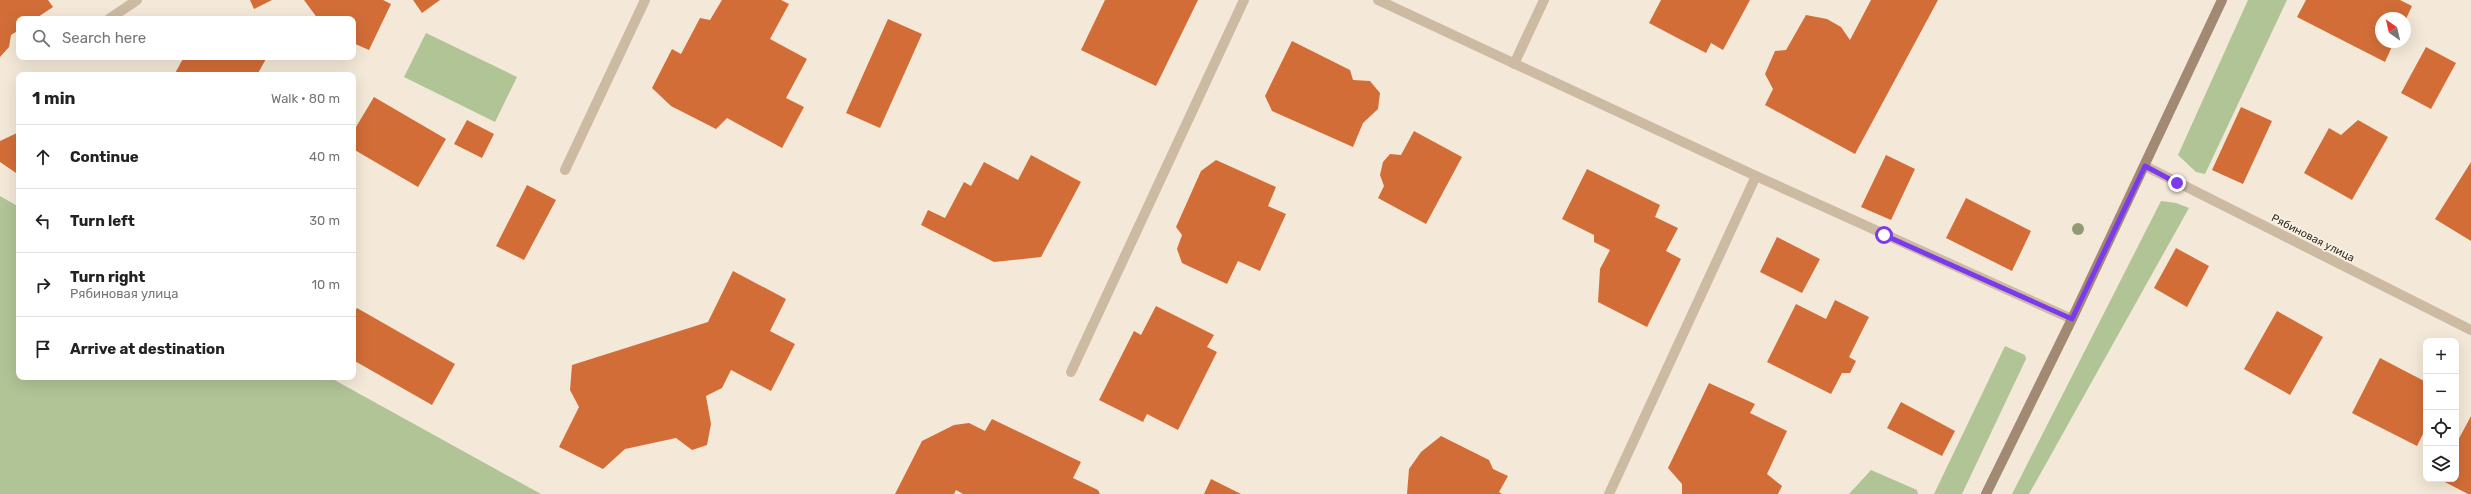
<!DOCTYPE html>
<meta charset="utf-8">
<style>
body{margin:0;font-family:Rubik,sans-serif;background:#f2f2f2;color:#222}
.controls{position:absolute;right:12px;bottom:12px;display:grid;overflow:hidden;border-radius:8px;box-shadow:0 4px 16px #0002}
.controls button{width:36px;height:36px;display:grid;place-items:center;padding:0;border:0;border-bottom:1px solid #e0e0e0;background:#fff;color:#222;font:20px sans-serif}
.compass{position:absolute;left:2375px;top:12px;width:36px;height:36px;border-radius:50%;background:#fff;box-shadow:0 4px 16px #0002;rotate:326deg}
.stop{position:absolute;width:12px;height:12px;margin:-9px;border:3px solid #7c3aed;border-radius:50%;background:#fff}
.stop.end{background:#7c3aed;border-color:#fff;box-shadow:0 1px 4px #0008}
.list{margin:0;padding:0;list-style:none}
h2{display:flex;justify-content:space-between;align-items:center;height:52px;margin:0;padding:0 16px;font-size:17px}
h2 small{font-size:13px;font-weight:400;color:#767676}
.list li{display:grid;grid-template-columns:26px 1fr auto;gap:12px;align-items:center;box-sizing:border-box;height:64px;padding:0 16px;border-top:1px solid #e0e0e0}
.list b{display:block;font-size:15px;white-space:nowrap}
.list p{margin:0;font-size:13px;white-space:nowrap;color:#767676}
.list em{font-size:13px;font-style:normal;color:#767676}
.icon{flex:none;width:22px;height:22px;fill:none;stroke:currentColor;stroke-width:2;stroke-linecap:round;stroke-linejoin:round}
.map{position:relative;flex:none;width:2471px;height:494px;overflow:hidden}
.search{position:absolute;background:#fff;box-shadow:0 4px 16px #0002;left:16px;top:16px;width:340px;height:44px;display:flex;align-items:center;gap:10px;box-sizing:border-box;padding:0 14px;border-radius:8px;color:#767676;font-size:15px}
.panel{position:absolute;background:#fff;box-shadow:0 4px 16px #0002;left:16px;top:72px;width:340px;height:308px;border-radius:8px}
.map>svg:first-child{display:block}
.green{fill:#b0c496}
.building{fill:#d26d37}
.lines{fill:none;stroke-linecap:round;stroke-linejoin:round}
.lane{stroke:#cdbaa3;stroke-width:10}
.street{stroke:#cdbaa3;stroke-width:10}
.secondary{stroke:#a18974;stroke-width:10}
.tree{fill:#929977}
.route{stroke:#7c3aed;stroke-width:5}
.labels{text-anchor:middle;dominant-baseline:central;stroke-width:3;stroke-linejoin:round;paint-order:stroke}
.street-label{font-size:11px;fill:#372d26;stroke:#fbf3e5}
</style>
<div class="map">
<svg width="2471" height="494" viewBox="0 0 2471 494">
<rect width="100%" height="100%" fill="#f4e9d8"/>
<path class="green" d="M2248 0H2287L2205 174 2196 172 2178 155Z
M426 33 517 77 495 122 404 77Z
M0 196 19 207V377H329L541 494H0Z
M2161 201 2176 203 2189 208 2029 494H2012Z
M2005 346 2025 355 2026 359 1962 494H1934Z
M1871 470 1917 490 1918 494H1849Z"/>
<path class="building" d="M0 0H48L53 7 35 19H19V30L11 35 9 47 0 57Z
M250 0H272L254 9Z
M304 0H383L391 4 369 50 353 43V19H318Z
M413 0H440L422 13Z
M722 0H781L789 4 770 39 807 59 786 98 804 107 782 148 727 118 716 129 671 106 652 88 672 49 681 54 700 18 710 20Z
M1105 0H1198L1156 86 1081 50Z
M1661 0H1750L1723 50 1711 43 1706 53 1649 23Z
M1871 0H1938L1855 154 1765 105 1773 89 1765 74 1775 51 1786 50 1806 15 1827 19 1841 27 1850 40Z
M2306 0H2400L2412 6 2405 21V18H2381V42H2394L2385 62 2297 17Z
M888 19 922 34 880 128 846 113Z
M1292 41 1350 70 1353 80 1370 81 1380 93 1378 109 1363 123 1353 147 1272 111 1265 96Z
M2426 47 2456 63 2431 109 2401 93Z
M184 57H267L257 75H174Z
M374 97 446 139 418 187 353 149V132Z
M2241 107 2272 121 2243 184 2212 170Z
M467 120 494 134 482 158 454 144Z
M2358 120 2388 137 2352 200 2304 173 2329 128 2341 135Z
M1414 131 1462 157 1426 224 1378 198 1384 186 1380 175 1383 162 1390 154 1401 155Z
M17 133 19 134V175L0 162V141Z
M1031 155 1081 182 1041 257 994 262 921 225 928 210 945 218 964 182 971 186 984 162 1018 180Z
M1886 155 1915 169 1891 220 1861 207Z
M1216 160 1276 187 1268 206 1286 214 1260 271 1238 261 1227 284 1182 263 1177 249 1182 235 1176 227 1201 171Z
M2471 162V241L2435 219Z
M1587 169 1660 205 1655 217 1678 228 1666 251 1681 259 1647 327 1598 302 1600 269 1610 250 1594 242V235L1562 219Z
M527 185 556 200 524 260 496 246Z
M1966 198 2031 231 2012 271 1946 238Z
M1777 237 1820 259 1802 293 1760 272Z
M2176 248 2209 266 2187 307 2154 288Z
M733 271 786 299 770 331 795 344 771 391 731 370 722 388 706 396 711 424 707 445 692 450 676 438 625 449 603 469 559 447 579 407 570 390 572 365 708 322Z
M1835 300 1869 317 1849 357 1856 361 1850 373H1842L1831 394 1767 362 1796 304 1826 319Z
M1156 306 1214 335 1207 347 1217 352 1178 430 1147 414 1143 422 1099 400 1134 331 1141 335Z
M357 308 455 364 432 405 353 360V315Z
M2277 311 2323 337 2290 395 2244 369Z
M2380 358 2426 382V428L2417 446 2352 413Z
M1709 383 1755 404 1750 413 1787 431 1767 474 1782 486 1778 494H1682V484L1668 468Z
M1901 402 1955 431 1942 456 1887 428Z
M2471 416V494H2468L2439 479H2456V444Z
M992 419 1081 462 1073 478 1098 490 1100 494H963L956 490 954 494H895L922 441 954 425 969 423 985 431Z
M1441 436 1489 460 1493 469 1508 476 1499 492 1502 494H1407L1409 469 1421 452Z
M1211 479 1241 494H1204Z"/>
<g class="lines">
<path class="lane" d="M565 170 645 0
M1071 372 1244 0
M1609 494 1756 176"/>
<path class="street" d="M1378 0 1756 176 2072 319
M109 19 137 0
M1514 64 1544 0
M2145 166 2471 330"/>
<path class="secondary" d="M1986 494 2072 319 2222 0"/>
</g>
<circle class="tree" cx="2078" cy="229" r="6"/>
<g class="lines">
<path class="route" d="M1884 235 2072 319 2145 166 2177 183"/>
</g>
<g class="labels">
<g class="street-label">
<text transform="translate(2313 238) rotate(27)">Рябиновая улица</text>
</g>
</g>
</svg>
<div class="controls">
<button>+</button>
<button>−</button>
<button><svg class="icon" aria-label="locate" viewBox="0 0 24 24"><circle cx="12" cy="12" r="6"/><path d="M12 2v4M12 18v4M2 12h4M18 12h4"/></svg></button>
<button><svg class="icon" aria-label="layers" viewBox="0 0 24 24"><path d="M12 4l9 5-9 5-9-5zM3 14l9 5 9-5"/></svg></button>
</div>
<svg class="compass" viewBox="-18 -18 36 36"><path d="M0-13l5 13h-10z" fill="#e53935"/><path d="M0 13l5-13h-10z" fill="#767676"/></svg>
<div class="stop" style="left:1884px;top:235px"></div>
<div class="stop end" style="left:2177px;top:183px"></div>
<div class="search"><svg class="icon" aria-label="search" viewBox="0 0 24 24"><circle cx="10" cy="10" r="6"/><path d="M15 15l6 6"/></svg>Search here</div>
<section class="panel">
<h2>1 min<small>Walk · 80 m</small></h2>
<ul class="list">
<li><svg class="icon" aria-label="ahead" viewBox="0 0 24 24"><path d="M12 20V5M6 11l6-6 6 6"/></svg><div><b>Continue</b></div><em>40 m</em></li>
<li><svg class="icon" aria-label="left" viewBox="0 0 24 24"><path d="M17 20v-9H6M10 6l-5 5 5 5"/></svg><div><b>Turn left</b></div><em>30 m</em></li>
<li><svg class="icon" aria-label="right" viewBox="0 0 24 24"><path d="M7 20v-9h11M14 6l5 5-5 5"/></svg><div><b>Turn right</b><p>Рябиновая улица</p></div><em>10 m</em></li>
<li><svg class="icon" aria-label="arrive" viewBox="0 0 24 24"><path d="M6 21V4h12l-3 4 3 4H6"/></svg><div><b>Arrive at destination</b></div></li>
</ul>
</section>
</div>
